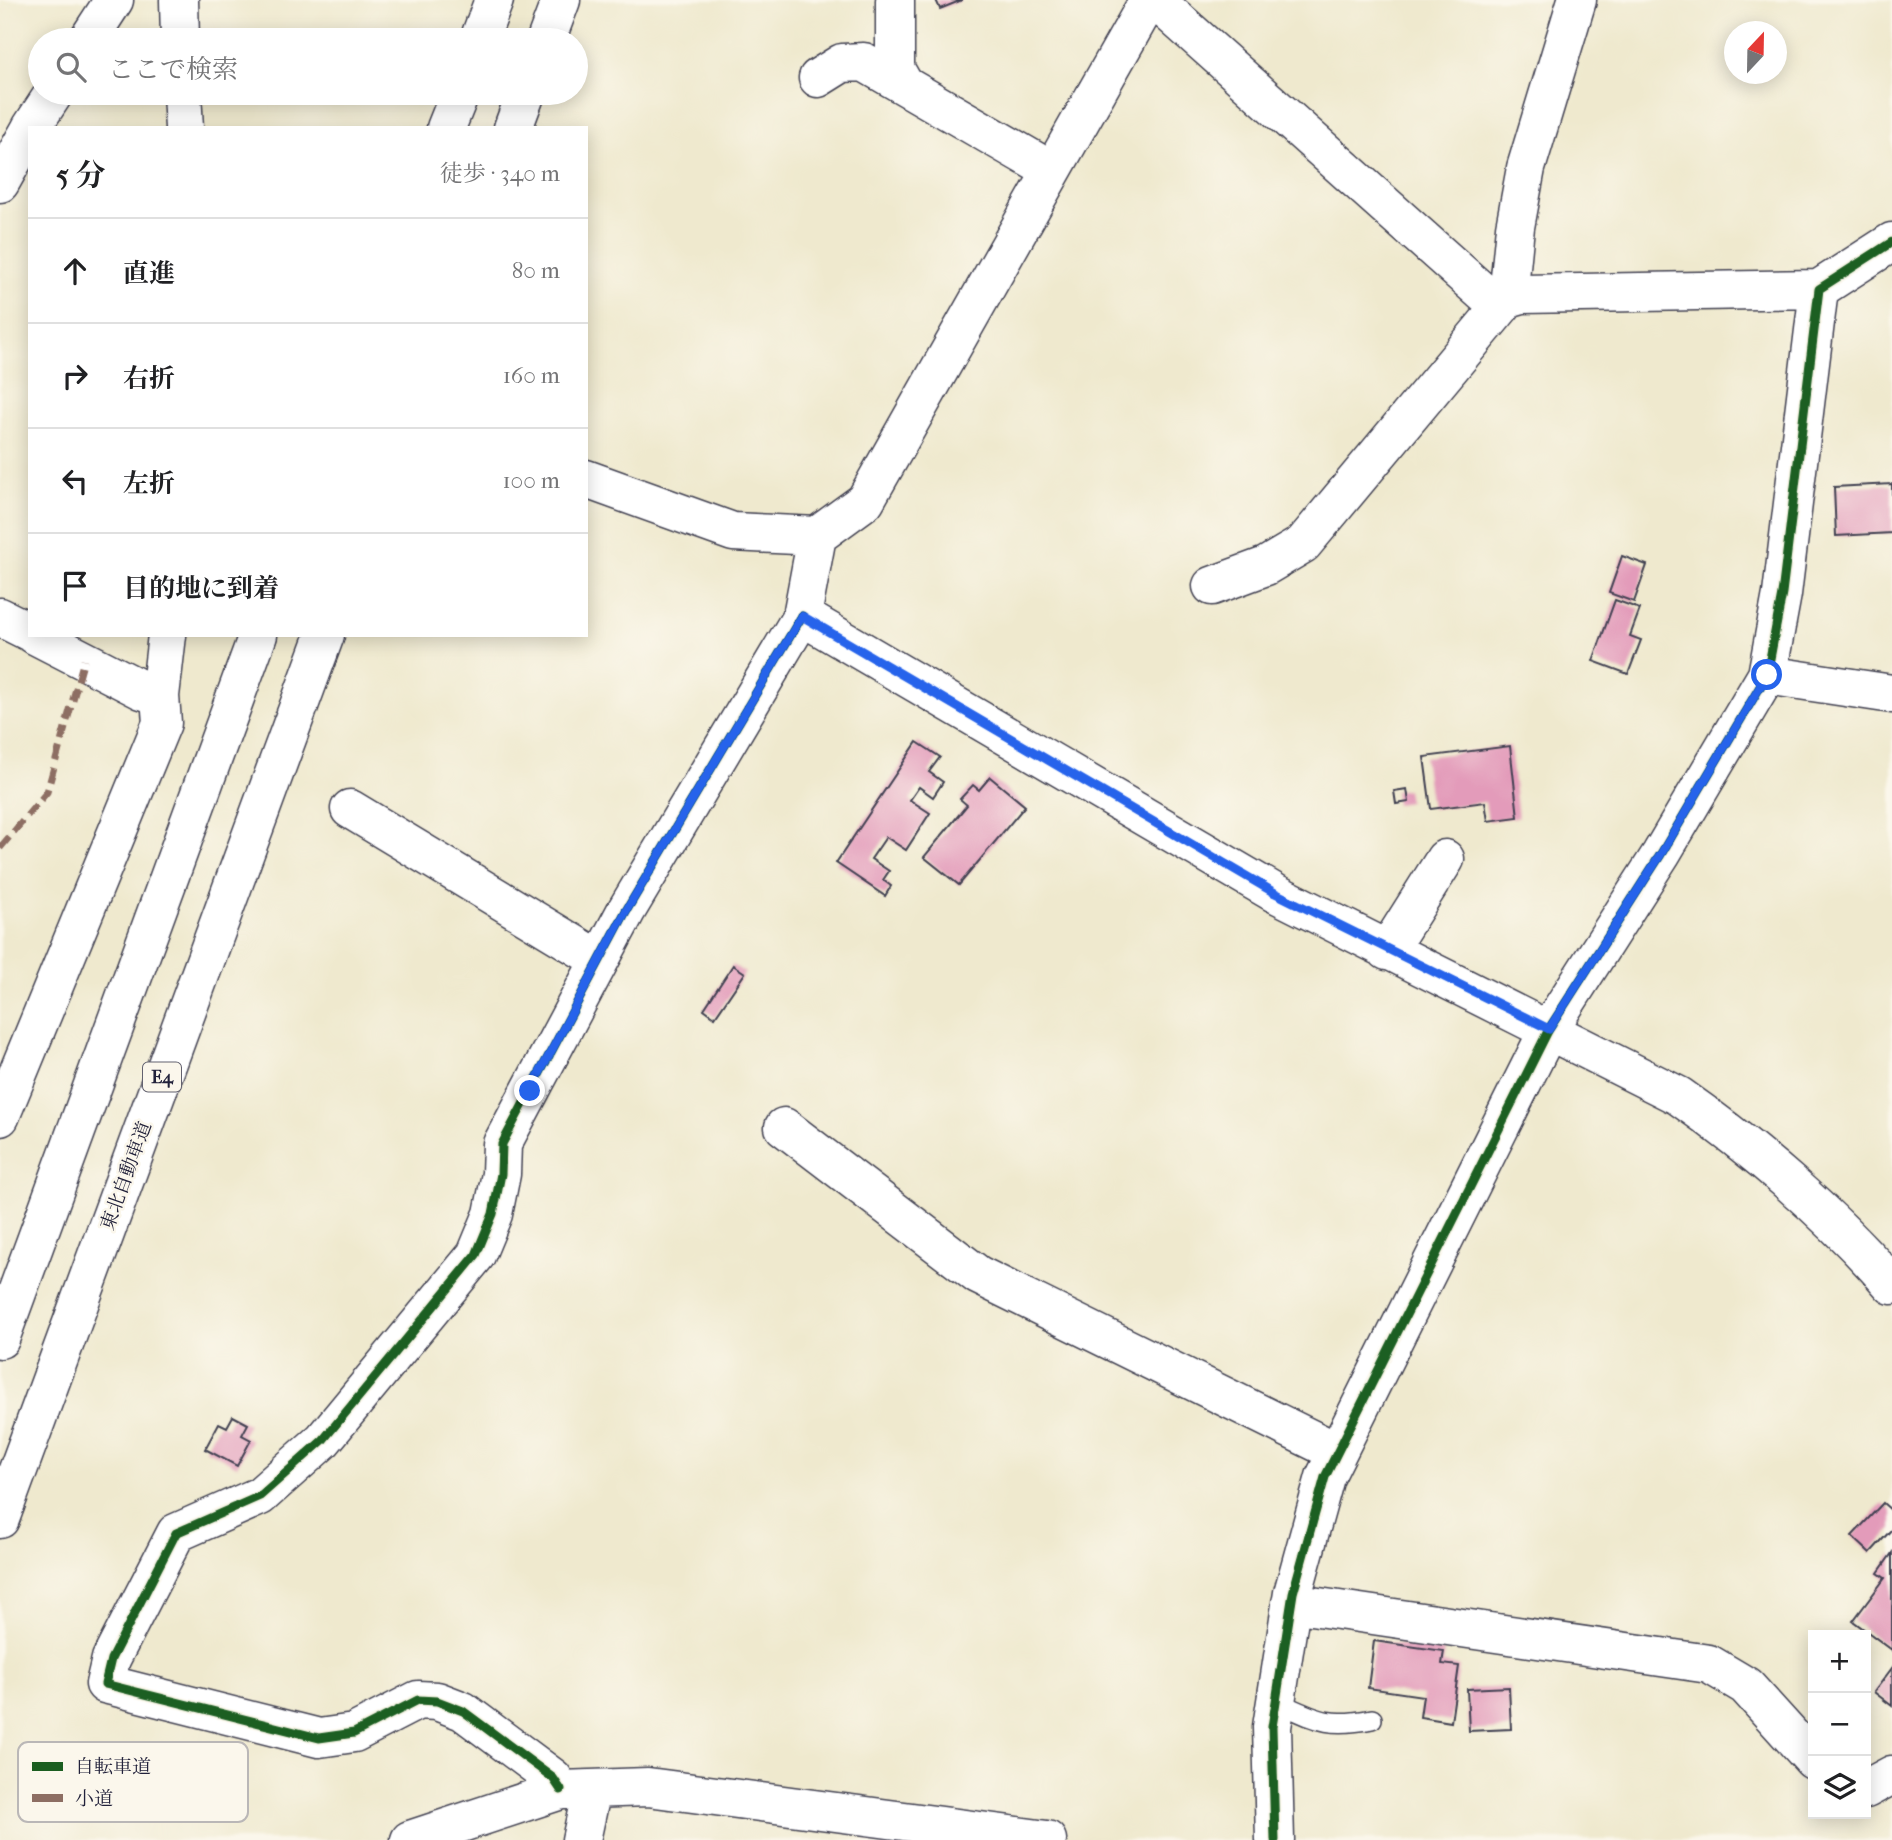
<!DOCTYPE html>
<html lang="ja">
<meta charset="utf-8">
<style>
body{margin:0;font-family:"IM FELL French Canon","Noto Serif JP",serif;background:#f2f2f2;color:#202124}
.controls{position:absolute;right:21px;bottom:21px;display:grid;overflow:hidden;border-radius:0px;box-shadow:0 4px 18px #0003}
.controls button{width:63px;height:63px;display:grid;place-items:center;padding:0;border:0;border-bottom:2px solid #e0e0e0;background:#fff;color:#202124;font:35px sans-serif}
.compass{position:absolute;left:1724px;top:21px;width:63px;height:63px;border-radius:50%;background:#fff;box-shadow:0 4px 18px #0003;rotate:22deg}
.stop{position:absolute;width:21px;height:21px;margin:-16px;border:5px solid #2563eb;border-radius:50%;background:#fff}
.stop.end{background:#2563eb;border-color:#fff;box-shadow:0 2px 7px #0008}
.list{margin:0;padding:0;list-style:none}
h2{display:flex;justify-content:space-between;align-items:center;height:91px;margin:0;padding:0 28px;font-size:30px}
h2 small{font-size:23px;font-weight:400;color:#757577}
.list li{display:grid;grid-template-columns:46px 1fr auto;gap:21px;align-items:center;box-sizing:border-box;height:105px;padding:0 28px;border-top:2px solid #e0e0e0}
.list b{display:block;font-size:26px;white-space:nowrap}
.list em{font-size:23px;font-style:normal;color:#757577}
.icon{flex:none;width:38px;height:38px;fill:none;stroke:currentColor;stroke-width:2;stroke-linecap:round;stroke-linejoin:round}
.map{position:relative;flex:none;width:1892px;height:1840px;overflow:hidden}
.search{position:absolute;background:#fff;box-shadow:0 4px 18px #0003;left:28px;top:28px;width:560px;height:77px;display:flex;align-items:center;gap:18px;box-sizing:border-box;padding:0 24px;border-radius:38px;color:#757577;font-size:26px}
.panel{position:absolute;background:#fff;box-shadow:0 4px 18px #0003;left:28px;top:126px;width:560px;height:511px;border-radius:0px}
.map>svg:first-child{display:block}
.building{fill:#e39bba}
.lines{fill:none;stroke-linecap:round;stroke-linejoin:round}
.lane-casing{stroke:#414051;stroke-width:22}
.street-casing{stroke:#414051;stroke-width:41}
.secondary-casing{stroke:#414051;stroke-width:41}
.highway-casing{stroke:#414051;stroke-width:41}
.lane{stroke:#fff;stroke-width:19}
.street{stroke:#fff;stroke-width:38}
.secondary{stroke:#fff;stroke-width:38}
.highway{stroke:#fff;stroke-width:38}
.quiet{stroke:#8d6e63;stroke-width:7;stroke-dasharray:14 7;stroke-linecap:butt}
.cycleway-casing{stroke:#fbf7ec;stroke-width:13}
.cycleway{stroke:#1b5e20;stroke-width:9}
.route{stroke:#2563eb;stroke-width:9}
.labels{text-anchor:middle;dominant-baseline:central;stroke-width:5;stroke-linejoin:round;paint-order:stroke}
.shield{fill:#fbf7ec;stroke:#636270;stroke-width:2}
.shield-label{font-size:18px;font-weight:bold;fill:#22223b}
.street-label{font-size:19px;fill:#22223b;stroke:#fbf7ec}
.key{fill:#fbf7ec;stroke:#bab7b7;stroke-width:2}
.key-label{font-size:19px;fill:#22223b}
</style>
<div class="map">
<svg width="1892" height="1840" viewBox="0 0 1892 1840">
<rect width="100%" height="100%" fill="#fbf7ec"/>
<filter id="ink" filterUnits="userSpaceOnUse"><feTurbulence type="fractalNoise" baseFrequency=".0143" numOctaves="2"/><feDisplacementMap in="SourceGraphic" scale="14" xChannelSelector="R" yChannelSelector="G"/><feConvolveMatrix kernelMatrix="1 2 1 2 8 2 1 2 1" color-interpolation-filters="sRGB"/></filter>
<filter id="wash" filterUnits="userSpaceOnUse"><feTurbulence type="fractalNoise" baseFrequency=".00686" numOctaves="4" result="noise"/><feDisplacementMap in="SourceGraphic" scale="28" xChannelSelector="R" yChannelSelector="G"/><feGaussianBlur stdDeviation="1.57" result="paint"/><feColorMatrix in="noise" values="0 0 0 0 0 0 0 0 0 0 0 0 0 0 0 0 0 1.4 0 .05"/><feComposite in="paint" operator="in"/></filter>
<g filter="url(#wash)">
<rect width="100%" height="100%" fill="#efe9ce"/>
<g id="blocks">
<path class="building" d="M936 0H962L940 9Z
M1892 484V533L1836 536 1834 487Z
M1622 556 1647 565 1634 602 1609 593Z
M1615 600 1640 609 1630 636 1641 640 1628 674 1593 661Z
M917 742 940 757 929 772 943 782 933 797 919 787 910 800 930 813 906 850 886 837 871 859 889 871 883 880 891 886 885 896 836 863Z
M1510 746 1518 817 1488 821 1485 802 1431 809 1424 757Z
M990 777 1025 806 959 885 924 857 967 805 960 799 973 785 979 790Z
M1407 789 1409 802 1396 804 1394 791Z
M733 965 745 973 715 1017 704 1009Z
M233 1416 248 1424 242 1435 251 1440 237 1466 205 1449 219 1423 227 1427Z
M1883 1503 1892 1511V1529L1870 1553 1852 1536Z
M1892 1553V1650L1853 1621 1885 1578 1878 1573Z
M1374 1641 1444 1651 1442 1664 1459 1666 1451 1722 1420 1717 1423 1696 1368 1688Z
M1892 1668V1706L1874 1692Z
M1509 1687 1511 1729 1469 1731 1467 1689Z"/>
</g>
</g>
<g filter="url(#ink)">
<use href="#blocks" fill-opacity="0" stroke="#414051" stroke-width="2"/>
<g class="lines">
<g class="lane-casing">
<path id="lane" d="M1277 1702C1317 1720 1328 1728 1372 1719"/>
</g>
<g class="street-casing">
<path id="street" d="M179 0 180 40
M895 0V69L903 83
M1155 0 1499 307
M818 78 842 63 864 62 1052 171
M182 93 184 128
M1508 298 1515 227 1526 168 1577 0
M586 479 733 532 817 536 865 501 1149 0
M817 536 802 616 1275 893 1679 1096C1752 1147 1834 1217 1892 1285
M1212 586 1266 566 1303 544 1508 298 1522 294 1819 289
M0 617 30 632
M35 635 142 690 160 696
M1767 675 1892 694
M350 809 600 960
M1387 951 1445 859
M0 1117 162 723 160 696 167 635
M784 1127 978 1275 1337 1452
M1291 1603 1709 1664 1746 1686 1813 1760
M1866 1789 1892 1775
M561 1790 553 1778 463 1711 437 1701 418 1700 354 1733 319 1738 105 1684 111 1659 176 1533 260 1496 323 1440 476 1255 493 1214 501 1174 502 1144 626 911 802 616
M410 1840 561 1790 648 1787 1047 1840
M581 1840 592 1789
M1275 1840 1272 1727 1293 1593 1325 1477 1549 1029 1661 854 1767 675 1782 594 1819 289 1892 242"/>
</g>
<g class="secondary-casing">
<path id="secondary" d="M88 40 114 0
M31 128 54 93
M0 183 30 130"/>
</g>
<g class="highway-casing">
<path id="highway" d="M479 40 494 0
M546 40 561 0
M446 128 460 93
M513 128 526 93
M0 1339 258 635
M0 1519 325 635"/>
</g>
<use href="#lane" class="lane"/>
<use href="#street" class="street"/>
<use href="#secondary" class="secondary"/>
<use href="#highway" class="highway"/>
<path class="quiet" d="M0 848 47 792 84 660"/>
<g class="cycleway-casing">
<path id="cycleway" d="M561 1790 553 1778 463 1711 437 1701 418 1700 354 1733 319 1738 105 1684 111 1659 176 1533 260 1496 323 1440 476 1255 493 1214 501 1174 502 1144 626 911 802 616
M1275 1840 1272 1727 1293 1593 1325 1477 1549 1029 1661 854 1767 675 1782 594 1819 289 1892 242"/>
</g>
<use href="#cycleway" class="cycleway"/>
</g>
</g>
<g class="lines" filter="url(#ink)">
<path class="route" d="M530 1091 626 911 802 616 1275 893 1549 1029 1661 854 1767 675"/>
</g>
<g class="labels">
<rect class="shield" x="143" y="1062.5" width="38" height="29" rx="5"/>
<g class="shield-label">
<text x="162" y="1077">E4</text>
</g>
<g class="street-label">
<text transform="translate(126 1176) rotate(-70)">東北自動車道</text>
</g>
</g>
<rect x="18" y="1742" width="230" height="80" rx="10" class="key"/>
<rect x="32" y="1762" width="31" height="9" fill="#1b5e20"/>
<rect x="32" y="1794" width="31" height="8" fill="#8d6e63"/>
<g class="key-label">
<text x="75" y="1773">自転車道</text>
<text x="75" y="1805">小道</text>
</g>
</svg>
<div class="controls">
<button>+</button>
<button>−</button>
<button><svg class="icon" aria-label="layers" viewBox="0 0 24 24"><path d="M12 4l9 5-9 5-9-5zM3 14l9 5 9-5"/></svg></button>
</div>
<svg class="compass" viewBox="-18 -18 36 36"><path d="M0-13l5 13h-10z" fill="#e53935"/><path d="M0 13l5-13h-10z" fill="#757577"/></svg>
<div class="stop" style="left:1767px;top:675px"></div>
<div class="stop end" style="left:530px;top:1091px"></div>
<div class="search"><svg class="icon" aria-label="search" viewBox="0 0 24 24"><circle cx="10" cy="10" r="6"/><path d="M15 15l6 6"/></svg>ここで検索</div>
<section class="panel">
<h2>5 分<small>徒歩 · 340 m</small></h2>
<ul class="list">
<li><svg class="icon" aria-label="ahead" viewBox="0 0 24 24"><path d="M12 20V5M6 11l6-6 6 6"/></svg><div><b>直進</b></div><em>80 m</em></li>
<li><svg class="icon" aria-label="right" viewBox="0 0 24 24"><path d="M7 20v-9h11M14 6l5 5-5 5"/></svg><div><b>右折</b></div><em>160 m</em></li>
<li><svg class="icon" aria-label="left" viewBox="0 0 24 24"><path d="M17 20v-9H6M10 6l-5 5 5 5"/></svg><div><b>左折</b></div><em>100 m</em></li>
<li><svg class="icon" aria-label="arrive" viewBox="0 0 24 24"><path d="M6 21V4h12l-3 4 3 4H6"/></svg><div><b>目的地に到着</b></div></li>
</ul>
</section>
</div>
